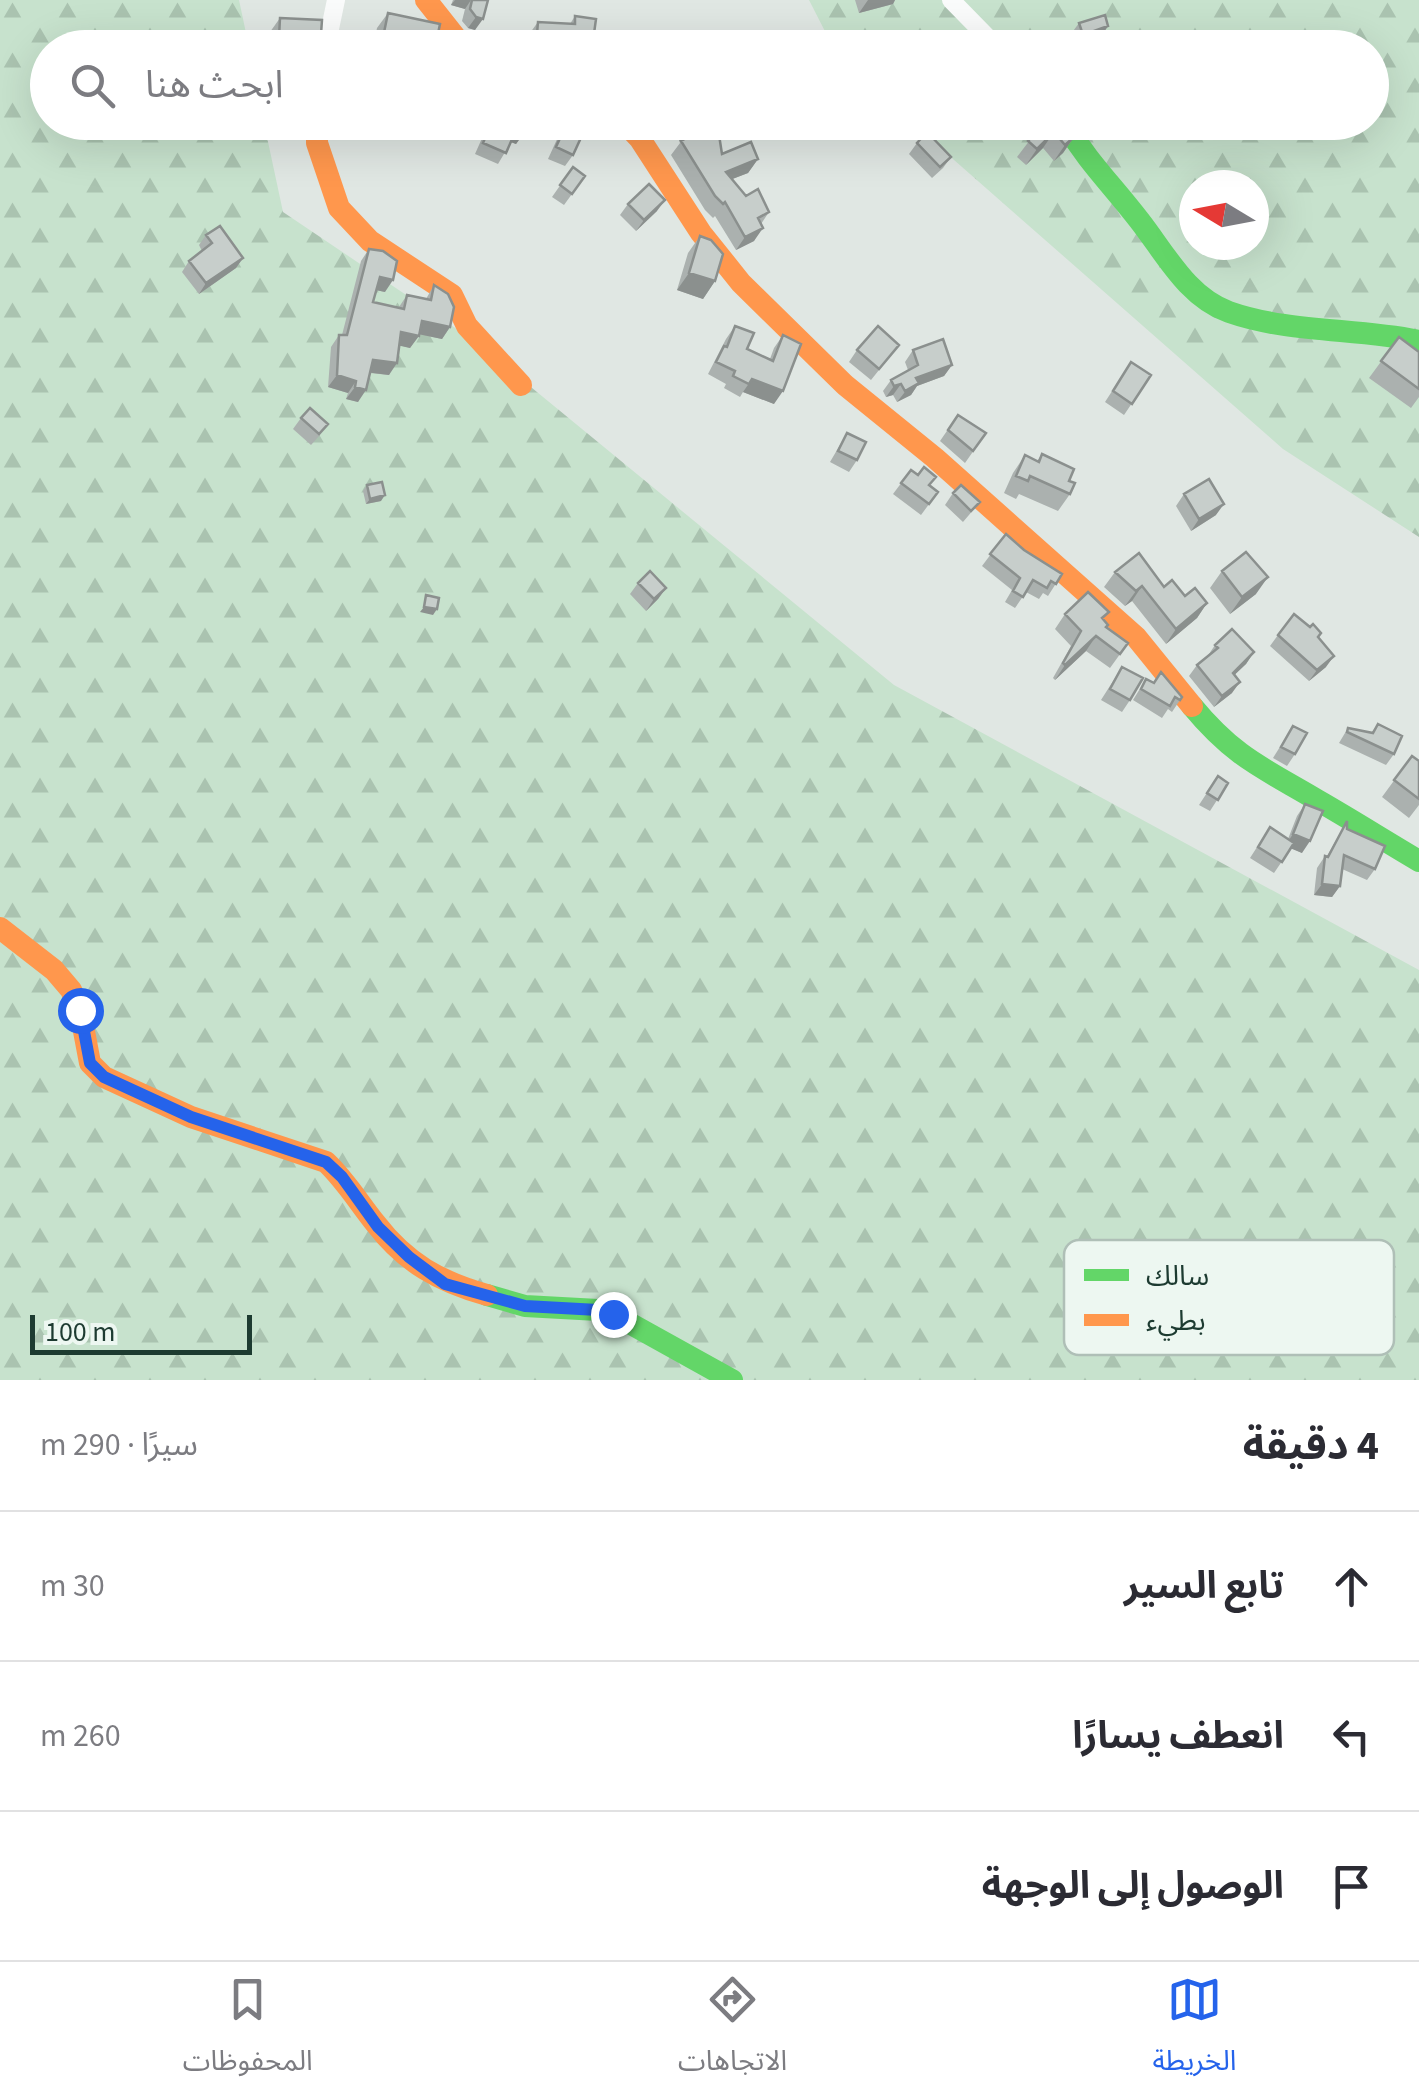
<!DOCTYPE html>
<html lang="ar">
<meta charset="utf-8">
<style>
body{margin:0;font-family:"Source Sans 3","Noto Sans Arabic",sans-serif;background:#f7f7f7;color:#2b2b33;direction:rtl}
.compass{position:absolute;left:1179px;top:170px;width:90px;height:90px;border-radius:50%;background:#fff;box-shadow:0 10px 40px #0002;rotate:280deg}
.scale{position:absolute;left:30px;bottom:25px;width:222px;box-sizing:border-box;padding-left:10px;border:5px solid #1d3b31;border-top:0;font-size:28px;line-height:35px;white-space:nowrap;color:#1d3b31;-webkit-text-stroke:8px #edf7f1;paint-order:stroke}
.stop{position:absolute;width:30px;height:30px;margin:-22px;border:8px solid #2563eb;border-radius:50%;background:#fff}
.stop.end{background:#2563eb;border-color:#fff;box-shadow:0 2px 10px #0008}
.list{margin:0;padding:0;list-style:none}
h2{display:flex;justify-content:space-between;align-items:center;height:130px;margin:0;padding:0 40px;font-size:42px}
h2 small{font-size:32px;font-weight:400;color:#7c7c81}
.list li{display:grid;grid-template-columns:65px 1fr auto;gap:30px;align-items:center;box-sizing:border-box;height:150px;padding:0 40px;border-top:2px solid #e1e1e2}
.list b{display:block;font-size:38px;white-space:nowrap}
.list em{font-size:32px;font-style:normal;color:#7c7c81}
.icon{flex:none;width:55px;height:55px;fill:none;stroke:currentColor;stroke-width:2;stroke-linecap:round;stroke-linejoin:round}
.map{position:relative;flex:none;width:1419px;height:1380px;overflow:hidden;direction:ltr}
.search{position:absolute;background:#fff;box-shadow:0 10px 40px #0002;left:30px;right:30px;top:30px;height:110px;display:flex;align-items:center;gap:25px;box-sizing:border-box;padding:0 35px;border-radius:55px;color:#7c7c81;font-size:38px}
.sheet{height:580px;background:#fff}
nav{display:flex;justify-content:space-around;align-items:center;box-sizing:border-box;height:140px;border-top:2px solid #e1e1e2;background:#fff;font-size:28px;color:#7c7c81}
nav a{display:grid;justify-items:center;gap:5px}
nav .on{color:#2563eb}
.map>svg:first-child{display:block}
.forest{fill:url(#forest-firs);fill-rule:evenodd}
.lines{fill:none;stroke-linecap:round;stroke-linejoin:round}
.street{stroke:#fafbfb;stroke-width:18}
.fast{stroke:#63d668;stroke-width:22}
.slow{stroke:#ff974d;stroke-width:22}
.wall{fill:#abb1af}
.shaded-wall{fill:#8b908e}
.building{fill:#c7cecb;stroke:#8b908e;stroke-width:2.5}
.route{stroke:#2563eb;stroke-width:12}
.key{fill:#edf7f1;stroke:#afbfb7;stroke-width:2.5}
.key-label{font-size:28px;fill:#1d3b31}
</style>
<div class="map">
<svg width="1419" height="1380" viewBox="0 0 1419 1380">
<defs>
<pattern id="forest-firs" width="22" height="20" patternUnits="userSpaceOnUse" patternTransform="scale(2.5)"><rect width="22" height="20" fill="#c7e2cd"/><path d="M5 1l3.5 6h-7zM16 11l3.5 6h-7z" fill="#aac3b0"/></pattern>
</defs>
<rect width="100%" height="100%" fill="#e0e7e3"/>
<path class="forest" d="M0 0H239L249 47 48 48V122L264 123 283 212 476 342 894 685 1419 970V1380H0Z
M809 0H1419V537L1283 449 912 123 1372 122V48L833 47ZM1194 185H1254V245H1194Z"/>
<g class="lines">
<path class="street" d="M951 0 998 48
M326 48 336 0"/>
<path class="fast" d="M1064 122C1087 161 1112 185 1139 220 1165 253 1187 297 1229 312 1289 333 1357 328 1419 341
M1192 706C1234 757 1263 768 1317 800 1352 820 1385 841 1419 861
M487 1295 525 1306 598 1310 613 1314 732 1380"/>
<path class="slow" d="M426 0 464 48
M317 122V143L339 208 370 241 452 295 467 326 521 385
M624 122 640 139 701 233 741 283 845 385 935 458 1136 637 1192 706
M0 928 54 970 71 990 80 1010 90 1063 104 1077 191 1117 326 1162C346 1181 359 1203 376 1224 406 1263 440 1282 487 1295"/>
</g>
<path class="wall" d="M453 0H488L475 30 468 28 462 21 465 9 451 5Z
M855 0H895L893 4 859 13Z
M388 13 435 48H373L377 28Z
M575 16 592 48H527V37L538 22 570 24Z
M280 18 320 48H270V32Z
M1079 23 1108 26 1100 38 1075 46 1071 34Z
M940 37 956 48H933Z
M447 122H462L452 130Z
M494 122H528L524 133 516 144 511 142 498 164 475 154 483 136 491 124 493 125Z
M672 122H718L722 154 758 159 748 173 732 179 746 196 769 212 761 224 754 241 736 250 715 216 713 218 705 210 671 155 680 143Z
M1025 122H1066L1074 137 1063 153 1054 161 1043 148 1026 165 1017 157 1033 136 1024 124Z
M567 123 573 155 565 166 548 159 559 135Z
M917 143 951 157 943 168 932 178 909 154Z
M573 167 585 176 564 205 552 197Z
M628 204 657 211 636 231 620 215Z
M206 235 243 258 236 268 199 294 182 272 189 261 202 251 199 245Z
M700 236 715 281 703 299 677 290 688 253Z
M369 249 385 292 376 290 373 302 399 307 407 295 426 299 434 285 450 327 442 339 419 334 410 348 399 345 389 375 370 373 358 402 346 399 348 393 328 387 331 347 339 335H342L361 261Z
M735 326 747 349 770 359 774 348 783 335 774 404 743 392 740 397 724 388 726 384 708 374 726 339Z
M1399 337 1419 352V397L1411 408 1369 378Z
M899 345 871 380 849 362 857 350Z
M913 350 952 365 944 376 917 386 911 395 897 402 893 395 886 397 883 391 891 380 908 370 905 362Z
M1131 362 1151 375 1124 415 1105 402Z
M958 415 986 433 965 463 940 441Z
M301 418 320 435 311 445 293 429Z
M847 433 857 460 849 472 830 462Z
M1042 454 1069 481 1070 494 1058 511 1019 494 1016 499 1004 493 1013 473 1025 455 1037 461Z
M911 470 938 492 921 515 893 494Z
M367 485 381 501 366 504 363 491Z
M953 493 980 502 963 522 945 505Z
M1184 494 1216 515 1191 531 1176 506Z
M1006 534 1024 550 1062 574 1048 596 1043 593 1039 599 1026 592 1015 608 1005 602 1012 590 982 566Z
M1222 571 1256 594 1230 614 1210 588Z
M1115 572 1164 587 1207 603 1197 618 1166 644 1132 601 1125 606 1104 587Z
M638 583 666 588 658 599 646 611 630 594Z
M1065 614 1104 620 1107 627 1128 643 1110 668 1086 651 1055 680 1053 678 1071 646 1055 629Z
M1310 627 1321 633 1318 637 1326 667 1309 681 1270 646 1278 635Z
M1215 645 1254 652 1246 664 1234 675 1232 693 1214 707 1189 676 1197 665 1207 657Z
M1122 667 1130 700 1122 712 1101 700Z
M1161 672 1182 697 1172 712 1168 709 1162 718 1133 700 1146 679 1153 683Z
M1378 724 1394 754 1386 765 1339 743 1348 728 1371 733Z
M1293 726 1295 754 1287 766 1273 758Z
M1412 756 1419 761V805L1409 818 1382 797Z
M1218 776 1228 783 1210 811 1199 805Z
M1305 804 1302 853 1291 848 1274 873 1250 858 1270 827 1288 839 1297 816Z
M1347 821V829L1375 869 1367 880 1342 869 1340 886 1332 897 1314 895 1317 868 1325 856H1327Z"/>
<path class="shaded-wall" d="M455 0H471L465 9 451 5Z
M868 0H895L893 4 859 13Z
M476 17 483 19 475 30 468 28Z
M1108 26 1100 38 1075 46 1083 35Z
M537 34H546L537 48H528Z
M279 38H284L278 48H272Z
M516 130 524 133 516 144 508 141Z
M1054 132 1043 148 1026 165 1037 149Z
M1074 137 1063 153 1054 161 1065 145Z
M758 159 748 173 717 185 726 172Z
M665 200 657 211 636 231 644 220Z
M763 228 754 241 736 250 745 237Z
M243 258 236 268 199 294 206 283Z
M689 273 715 281 703 299 677 290Z
M380 277 393 280 385 292 371 289Z
M422 321 450 327 442 339 413 333Z
M401 332 419 336 410 348 392 344Z
M373 360 397 363 389 375 365 372Z
M952 365 944 376 917 386 911 395 897 402 916 378Z
M337 375 356 381 348 393 328 387Z
M752 379 783 391 774 404 743 392Z
M901 384 893 395 886 397 894 386Z
M355 387 366 390 358 402 346 399Z
M385 495 381 501 366 504 370 499Z
M1224 504 1216 515 1191 531 1199 519Z
M1268 577 1256 594 1230 614 1242 597Z
M1142 586 1132 601 1125 606 1136 591Z
M666 588 658 599 646 611 654 599Z
M1207 603 1197 618 1166 644 1176 629Z
M424 607 437 609 433 615 420 612Z
M1096 636 1086 651 1055 680 1065 665Z
M1254 652 1246 664 1225 684 1233 673Z
M1334 656 1326 667 1309 681 1317 670Z
M1240 682 1232 693 1214 707 1222 696Z
M1293 834 1310 841 1302 853 1285 846Z
M1322 884 1340 886 1332 897 1314 895Z"/>
<path class="building" d="M472 0H488L483 19 476 17 470 9Z
M388 13 440 24 435 48 381 47Z
M1105 15 1108 26 1083 35 1079 23Z
M575 16 596 19 592 48H544L546 34H537L538 22 575 24Z
M280 18 322 20 320 48H283L284 38H279Z
M953 34 956 48H943L940 37Z
M498 122H528L524 133 516 130 506 153 483 143 491 124 497 127Z
M687 122H717L722 154 751 142 758 159 726 172 746 196 758 189 769 212 758 218 763 228 745 237 725 202 723 204 715 196 681 141 692 135Z
M1046 122H1066L1074 137 1065 145 1054 132 1037 149 1028 141Z
M567 123 584 131 573 155 556 147Z
M927 132 951 157 940 167 917 143Z
M573 167 585 176 572 194 560 185Z
M649 184 665 200 644 220 628 204Z
M220 226 243 258 206 283 189 261 212 243 206 235Z
M700 236 711 240 723 254 715 281 689 273Z
M369 249 383 251 397 261 393 280 380 277 373 302 404 309 407 295 431 300 434 285 448 294 454 307 450 327 422 321 419 336 401 332 397 363 373 360 366 390 355 387 356 381 337 375 339 335H347Z
M735 326 754 333 747 349 773 361 783 335 801 344 783 391 752 379 749 384 733 376 735 371 716 362 724 346 727 347Z
M878 326 899 345 879 369 857 350Z
M1399 337 1419 352V389L1381 361Z
M943 339 952 365 916 378 919 383 905 391 901 384 894 386 891 380 918 365 913 350Z
M1131 362 1151 375 1132 404 1113 391Z
M310 408 328 424 319 434 301 418Z
M958 415 986 433 973 451 948 430Z
M847 433 866 442 857 460 838 451Z
M1042 454 1074 469 1069 481 1075 483 1070 494 1030 476 1028 481 1016 476 1025 455 1039 462Z
M924 467 936 477 929 485 938 492 929 504 901 483 911 470 918 475Z
M1209 479 1224 504 1199 519 1184 494Z
M382 482 385 495 370 499 367 485Z
M961 485 980 502 971 511 953 493Z
M1006 534 1024 550 1062 574 1056 584 1051 581 1047 588 1033 580 1023 597 1013 591 1020 578 990 554Z
M1246 552 1268 577 1242 597 1222 571Z
M1139 553 1164 587 1172 580 1185 596 1195 588 1207 603 1176 629 1142 586 1136 591 1115 572Z
M650 571 666 588 654 599 638 583Z
M1088 592 1109 612 1102 618 1108 625 1106 627 1128 643 1120 654 1096 636 1065 665 1063 663 1081 631 1065 614Z
M426 595 439 598 437 609 424 607Z
M1294 614 1310 627 1313 624 1321 633 1318 637 1334 656 1317 670 1278 635Z
M1232 629 1254 652 1233 673 1240 682 1222 696 1197 665 1218 648 1215 645Z
M1122 667 1143 678 1130 700 1110 689Z
M1161 672 1182 697 1180 700 1175 697 1170 706 1141 689 1146 679 1154 683Z
M1378 724 1402 736 1394 754 1347 732 1348 728 1373 733Z
M1293 726 1307 733 1295 754 1281 747Z
M1412 756 1419 761V799L1394 780Z
M1218 776 1228 783 1218 800 1207 793Z
M1305 804 1323 811 1310 841 1293 834Z
M1347 821V829L1385 846 1375 869 1344 855 1340 886 1322 884 1325 856 1328 857Z
M1270 827 1294 843 1282 862 1258 847Z"/>
<g class="lines">
<path class="route" d="M80 1010 90 1063 104 1077 191 1117 326 1162 342 1177 378 1227 409 1257 445 1284 525 1306 598 1310 613 1314"/>
</g>
<rect x="1064" y="1240" width="330" height="115" rx="15" class="key"/>
<rect x="1084" y="1269" width="45" height="12" fill="#63d668"/>
<rect x="1084" y="1314" width="45" height="12" fill="#ff974d"/>
<g class="key-label">
<text x="1146" y="1285">سالك</text>
<text x="1146" y="1330">بطيء</text>
</g>
</svg>
<svg class="compass" viewBox="-18 -18 36 36"><path d="M0-13l5 13h-10z" fill="#e53935"/><path d="M0 13l5-13h-10z" fill="#7c7c81"/></svg>
<div class="scale">100 m</div>
<div class="stop" style="left:80px;top:1010px"></div>
<div class="stop end" style="left:613px;top:1314px"></div>
<div class="search"><svg class="icon" aria-label="search" viewBox="0 0 24 24"><circle cx="10" cy="10" r="6"/><path d="M15 15l6 6"/></svg>ابحث هنا</div>
</div>
<section class="sheet">
<h2>4 دقيقة<small>سيرًا · 290 m</small></h2>
<ul class="list">
<li><svg class="icon" aria-label="ahead" viewBox="0 0 24 24"><path d="M12 20V5M6 11l6-6 6 6"/></svg><div><b>تابع السير</b></div><em>30 m</em></li>
<li><svg class="icon" aria-label="left" viewBox="0 0 24 24"><path d="M17 20v-9H6M10 6l-5 5 5 5"/></svg><div><b>انعطف يسارًا</b></div><em>260 m</em></li>
<li><svg class="icon" aria-label="arrive" viewBox="0 0 24 24"><path d="M6 21V4h12l-3 4 3 4H6"/></svg><div><b>الوصول إلى الوجهة</b></div></li>
</ul>
</section>
<nav>
<a class="on"><svg class="icon" aria-label="map" viewBox="0 0 24 24"><path d="M3 6l6-2 6 2 6-2v14l-6 2-6-2-6 2zM9 4v14M15 6v14"/></svg>الخريطة</a>
<a><svg class="icon" aria-label="directions" viewBox="0 0 24 24"><path d="M12 3l9 9-9 9-9-9zM9 14v-3h6M13 9l2 2-2 2"/></svg>الاتجاهات</a>
<a><svg class="icon" aria-label="saved" viewBox="0 0 24 24"><path d="M7 4h10v16l-5-4-5 4z"/></svg>المحفوظات</a>
</nav>
